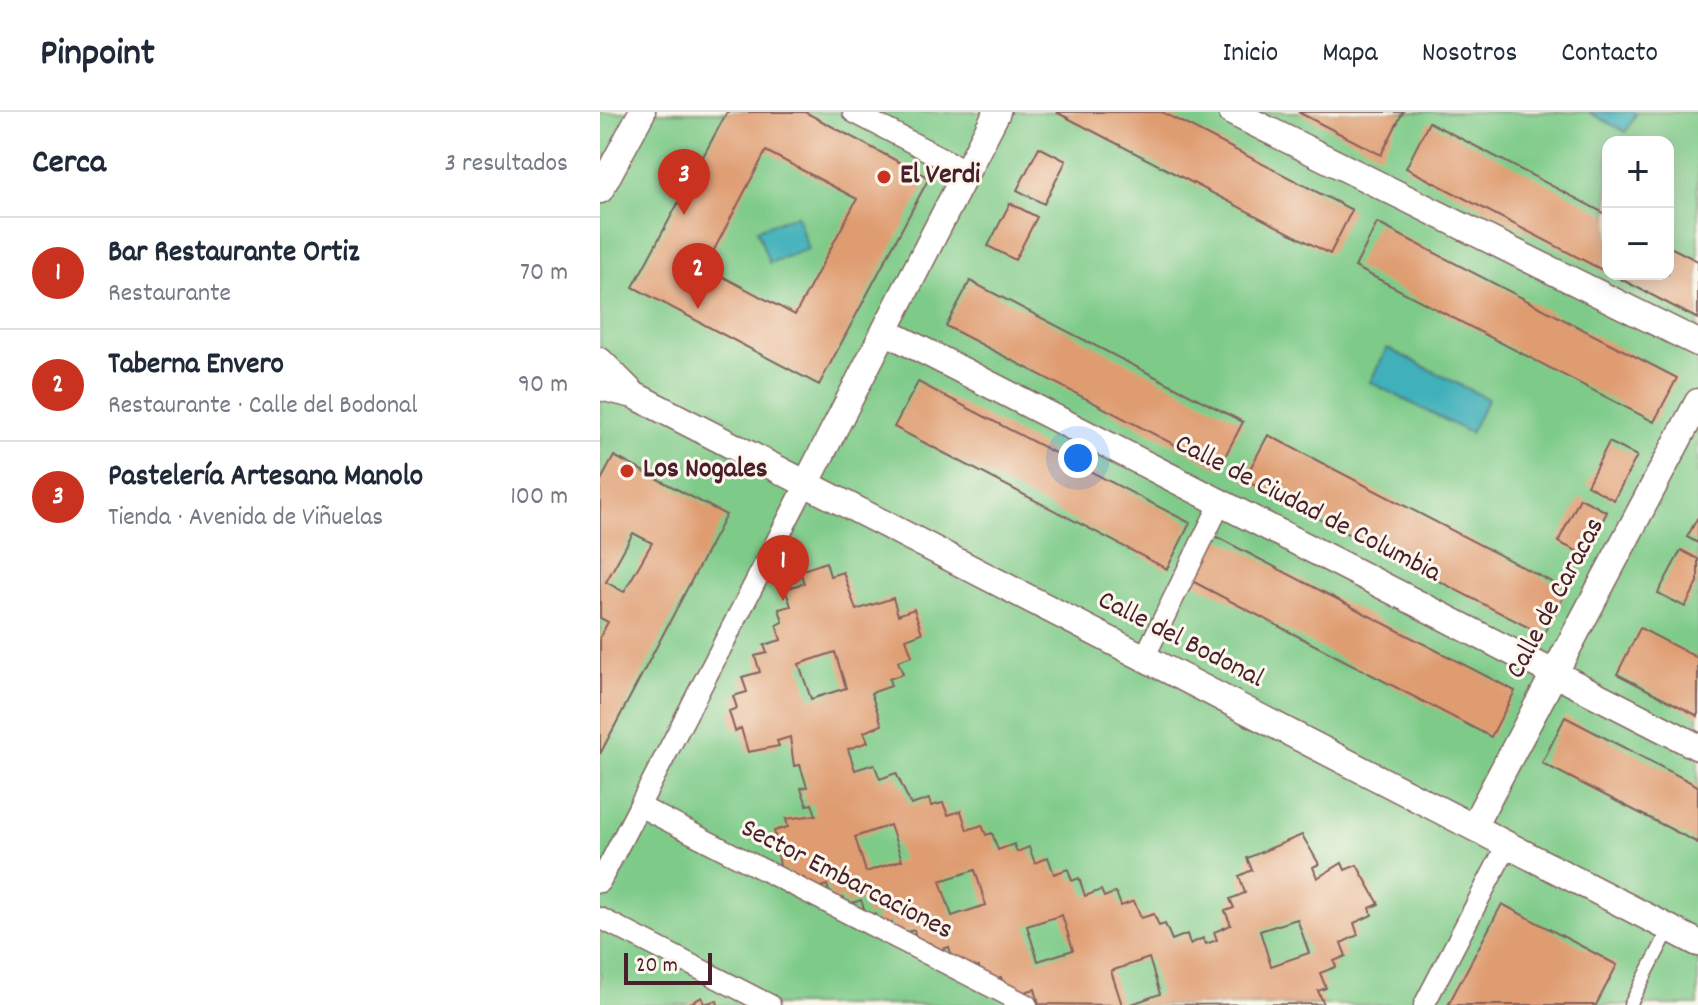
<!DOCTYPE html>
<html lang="es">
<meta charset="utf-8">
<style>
body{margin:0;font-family:Dekko,sans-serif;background:#f6f6f7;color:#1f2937}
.controls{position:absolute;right:24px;top:24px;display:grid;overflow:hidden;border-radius:16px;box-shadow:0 4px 20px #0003}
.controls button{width:72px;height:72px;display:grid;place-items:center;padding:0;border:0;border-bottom:2px solid #e0e1e3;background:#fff;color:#1f2937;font:40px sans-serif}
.scale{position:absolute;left:24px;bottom:20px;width:88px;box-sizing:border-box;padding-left:8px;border:4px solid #4a1f2b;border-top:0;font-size:22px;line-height:28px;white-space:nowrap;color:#4a1f2b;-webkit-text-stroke:6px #fbf7ec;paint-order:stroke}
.you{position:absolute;left:478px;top:346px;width:28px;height:28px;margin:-20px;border:6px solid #fff;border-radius:50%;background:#1a73e8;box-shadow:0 0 0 12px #1a73e833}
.badge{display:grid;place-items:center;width:52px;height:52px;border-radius:50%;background:#c8321e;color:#fff;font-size:26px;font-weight:700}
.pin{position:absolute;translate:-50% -66px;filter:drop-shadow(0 2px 4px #0008)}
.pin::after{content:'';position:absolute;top:42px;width:28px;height:24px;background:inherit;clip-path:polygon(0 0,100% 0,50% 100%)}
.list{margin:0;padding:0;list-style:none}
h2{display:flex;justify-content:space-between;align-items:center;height:104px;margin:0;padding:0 32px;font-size:34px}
h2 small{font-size:26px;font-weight:400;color:#747a83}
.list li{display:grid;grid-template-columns:52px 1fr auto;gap:24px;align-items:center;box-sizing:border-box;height:112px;padding:0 32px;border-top:2px solid #e0e1e3}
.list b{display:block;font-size:30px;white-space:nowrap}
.list p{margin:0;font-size:26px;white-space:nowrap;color:#747a83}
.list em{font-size:26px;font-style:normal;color:#747a83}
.map{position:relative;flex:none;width:1098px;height:893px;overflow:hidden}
header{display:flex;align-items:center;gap:48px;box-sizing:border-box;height:112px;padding:0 40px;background:#fff;border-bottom:2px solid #e0e1e3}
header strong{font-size:38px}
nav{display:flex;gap:44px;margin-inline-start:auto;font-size:28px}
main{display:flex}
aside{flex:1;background:#fff}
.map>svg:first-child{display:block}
.green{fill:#7ecb89;stroke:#64755a;stroke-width:2;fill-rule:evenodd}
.water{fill:#40b0ba;stroke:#456872;stroke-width:2}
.building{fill:#df9c71;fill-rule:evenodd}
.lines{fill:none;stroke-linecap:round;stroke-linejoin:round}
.service-casing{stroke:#85605e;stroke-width:15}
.pedestrian-casing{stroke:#85605e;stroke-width:23}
.minor-casing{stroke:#85605e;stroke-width:29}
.service{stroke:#fff;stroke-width:12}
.pedestrian{stroke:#fff;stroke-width:20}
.minor{stroke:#fff;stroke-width:26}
.poi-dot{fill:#c8321e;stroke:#fbf7ec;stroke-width:3}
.labels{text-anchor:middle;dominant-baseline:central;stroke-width:6;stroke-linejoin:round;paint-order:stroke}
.poi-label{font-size:28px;font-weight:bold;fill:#4a1f2b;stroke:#fbf7ec;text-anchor:start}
.street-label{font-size:28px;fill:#4a1f2b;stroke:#fbf7ec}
</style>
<header>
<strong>Pinpoint</strong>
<nav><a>Inicio</a><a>Mapa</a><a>Nosotros</a><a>Contacto</a></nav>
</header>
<main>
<aside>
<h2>Cerca<small>3 resultados</small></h2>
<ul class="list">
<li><span class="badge">1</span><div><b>Bar Restaurante Ortiz</b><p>Restaurante</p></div><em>70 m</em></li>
<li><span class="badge">2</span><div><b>Taberna Envero</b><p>Restaurante · Calle del Bodonal</p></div><em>90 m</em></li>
<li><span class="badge">3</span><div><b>Pastelería Artesana Manolo</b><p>Tienda · Avenida de Viñuelas</p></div><em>100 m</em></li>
</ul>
</aside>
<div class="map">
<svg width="1098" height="893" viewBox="0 0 1098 893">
<rect width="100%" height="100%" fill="#fbf7ec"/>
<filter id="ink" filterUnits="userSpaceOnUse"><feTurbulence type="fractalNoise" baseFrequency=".0125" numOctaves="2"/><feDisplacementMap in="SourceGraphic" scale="16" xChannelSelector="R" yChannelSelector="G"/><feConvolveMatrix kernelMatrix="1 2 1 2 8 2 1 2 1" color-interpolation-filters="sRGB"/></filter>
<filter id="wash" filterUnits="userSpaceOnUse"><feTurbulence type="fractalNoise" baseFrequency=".006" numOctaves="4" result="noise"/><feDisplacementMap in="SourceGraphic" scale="32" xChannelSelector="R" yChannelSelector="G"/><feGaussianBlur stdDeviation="1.8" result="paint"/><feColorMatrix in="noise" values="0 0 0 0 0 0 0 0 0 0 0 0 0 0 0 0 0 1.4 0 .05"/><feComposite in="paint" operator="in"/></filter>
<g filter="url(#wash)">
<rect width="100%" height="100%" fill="#f3dabc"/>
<path class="green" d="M0 0H1098V893H0ZM1008 30H1068V162H1008Z"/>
<path class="water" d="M988 0H1037L1026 20Z
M197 103 208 137 169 151 157 117Z
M787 236 888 287 870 321 770 270Z"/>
<g id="blocks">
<path class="building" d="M127 0H205L329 66 219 273 33 175ZM166 39 257 87 195 203 105 155Z
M456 0H562L752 98 730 142Z
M698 0H803L781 43Z
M829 10 1008 103V161L806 56Z
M439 35 466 49 444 92 417 78Z
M410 91 437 105 415 148 388 134Z
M777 111 1077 266 1054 310 755 155Z
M1068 134 1098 149V207L1011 162H1068Z
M370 169 643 310 619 356 346 214Z
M318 270 590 411 567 457 294 315Z
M668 323 967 478 943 523 644 368Z
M1009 330 1037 344 1014 388 987 373Z
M14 344 126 403 0 642V525L8 510 0 506V370ZM33 421 52 431 24 480 6 470Z
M980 386 1007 400 985 443 958 430Z
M1098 405V431L1087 425Z
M615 424 915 579 891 625 592 469Z
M1081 438 1098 447V470L1085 495 1058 481Z
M226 450 230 464 243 460 256 498 293 486 298 503 314 497 322 521 306 527 312 544 298 549 303 562 289 567 291 574 271 581 282 613 264 620 268 630 248 637 255 658 274 652 280 667 296 661 311 693 329 687 331 694 343 691 348 703 361 699 367 718 382 713 386 723 392 721 398 738 414 732 417 740 429 735 435 751 448 745 454 762 468 757 472 769 479 766 485 784 501 778 504 785 516 780 521 794 534 789 541 806 554 802 559 814 565 812 572 828 587 822 590 832 603 826 606 832 617 828 614 820 631 813 625 799 634 796 630 787 645 781 639 764 652 758 647 746 702 723 719 752 713 755 717 766 742 751 745 758 757 753 779 792 770 796 772 803 754 811 758 823 741 831 746 844 734 849 736 855 720 861 726 876 718 879 724 892 529 893 560 882 549 846 511 859 522 893 439 892 435 877 417 882 416 876 404 879 401 865 382 870 379 855 364 859 361 847 353 849 349 835 332 840 330 831 318 834 314 818 295 823 292 811 278 815 275 802 267 805 261 788 246 793 244 786 232 789 227 773 208 779 204 766 191 771 187 758 181 760 174 719 188 715 186 707 216 703 212 692 207 693 201 676 207 675 200 653 194 654 190 625 177 629 179 634 148 640 141 616 135 619 129 599 137 596 133 584 147 580 142 565 160 560 155 544 167 541 164 533 181 528 177 513 183 510 179 497 191 494 185 477 204 471 200 459ZM235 540 246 576 211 587 199 552ZM290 713 302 748 266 760 255 725ZM375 758 386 793 352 804 340 769ZM462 803 473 838 438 849 427 814ZM697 807 709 841 671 854 660 819Z
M1040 516 1098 546V604L1017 562Z
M965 605 1098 674V731L942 651Z
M902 792 1017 853 996 893H848Z
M102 885 104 892 117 888 118 893H87Z"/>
</g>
</g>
<g filter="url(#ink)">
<use href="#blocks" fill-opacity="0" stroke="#85605e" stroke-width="2"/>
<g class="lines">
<g class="service-casing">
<path id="service" d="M1030 893 1070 816"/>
</g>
<g class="pedestrian-casing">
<path id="pedestrian" d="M253 0 367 59
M544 546 621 390
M39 694 427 893
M0 770 206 372
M0 806 170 893
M824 893 908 731"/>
</g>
<g class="minor-casing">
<path id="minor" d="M632 0 1098 231
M0 78 42 0
M287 220 1098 635
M0 249 34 283
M0 275 34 283 1098 831
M206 372 397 0
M873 715 1098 290"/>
</g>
<use href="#service" class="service"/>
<use href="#pedestrian" class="pedestrian"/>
<use href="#minor" class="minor"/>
</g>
</g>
<g class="poi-dot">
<circle cx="284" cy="65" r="8"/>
<circle cx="27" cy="359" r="8"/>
</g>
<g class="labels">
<g class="poi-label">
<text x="300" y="65">El Verdi</text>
<text x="43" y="359">Los Nogales</text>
</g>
<g class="street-label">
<text transform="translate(707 398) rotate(27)">Calle de Ciudad de Columbia</text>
<text transform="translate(957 487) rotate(-62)">Calle de Caracas</text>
<text transform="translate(580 529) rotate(27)">Calle del Bodonal</text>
<text transform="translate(246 769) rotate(27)">Sector Embarcaciones</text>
</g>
</g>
</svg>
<div class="controls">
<button>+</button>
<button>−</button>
</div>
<div class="scale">20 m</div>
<div class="you"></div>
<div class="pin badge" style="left:183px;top:489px">1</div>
<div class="pin badge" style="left:98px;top:197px">2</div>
<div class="pin badge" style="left:84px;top:103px">3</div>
</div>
</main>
